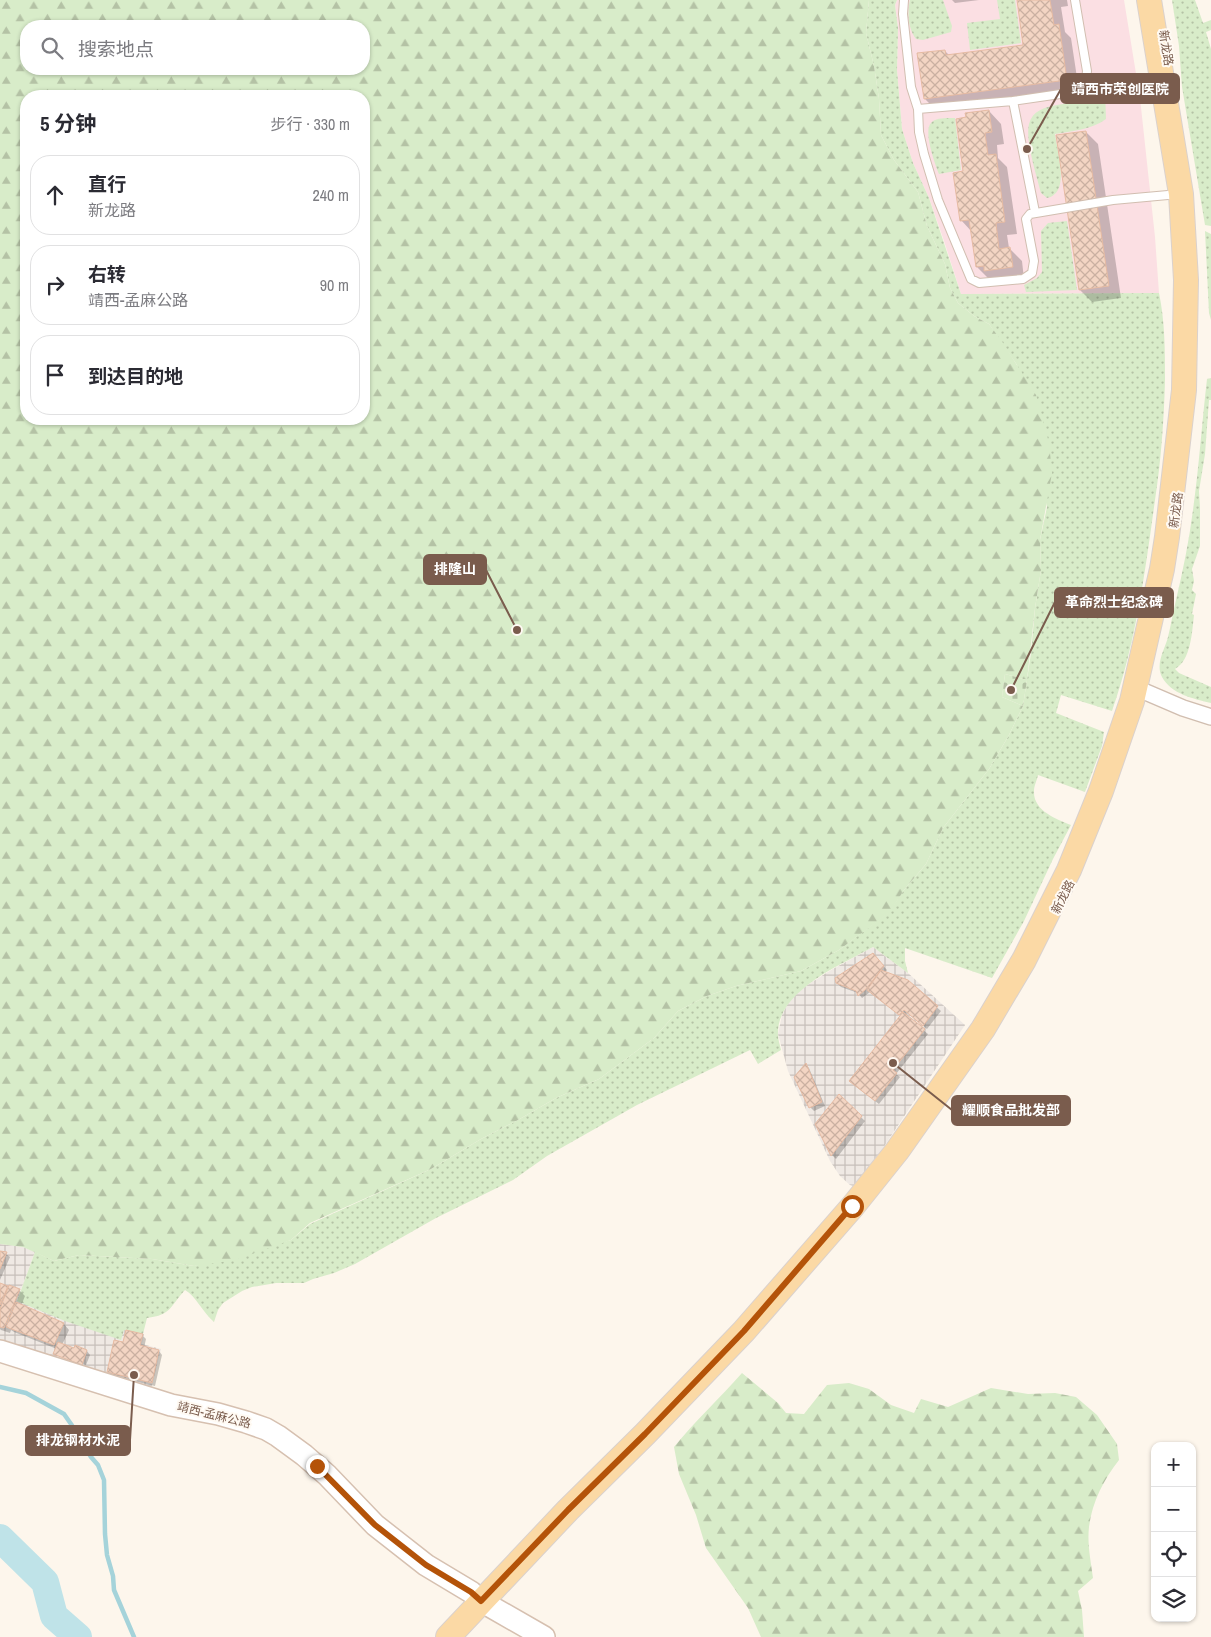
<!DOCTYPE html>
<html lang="zh">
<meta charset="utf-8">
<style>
body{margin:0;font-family:"Archivo Narrow","Noto Sans SC",sans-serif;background:#f2f2f3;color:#2b2b33}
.controls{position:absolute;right:15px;bottom:15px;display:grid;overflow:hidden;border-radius:10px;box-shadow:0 1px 4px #0004}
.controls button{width:45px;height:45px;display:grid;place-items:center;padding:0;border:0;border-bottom:1px solid #e1e1e2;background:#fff;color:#2b2b33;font:25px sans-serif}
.stop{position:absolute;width:15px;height:15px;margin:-11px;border:4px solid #b45309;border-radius:50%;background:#fff}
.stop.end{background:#b45309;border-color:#fff;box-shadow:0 1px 5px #0008}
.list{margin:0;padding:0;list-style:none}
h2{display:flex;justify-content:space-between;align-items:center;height:65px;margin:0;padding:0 20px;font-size:21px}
h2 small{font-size:16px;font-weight:400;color:#7c7c81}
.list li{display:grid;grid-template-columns:32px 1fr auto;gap:15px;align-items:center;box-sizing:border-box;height:80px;margin:0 10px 10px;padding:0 10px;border:1px solid #e1e1e2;border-radius:20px}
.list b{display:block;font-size:19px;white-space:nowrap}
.list p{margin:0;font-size:16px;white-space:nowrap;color:#7c7c81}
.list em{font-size:16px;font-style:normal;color:#7c7c81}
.icon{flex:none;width:28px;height:28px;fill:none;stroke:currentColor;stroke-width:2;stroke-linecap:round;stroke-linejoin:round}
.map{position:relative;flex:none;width:1211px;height:1637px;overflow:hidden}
.search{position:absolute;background:#fff;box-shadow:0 1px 4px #0004;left:20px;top:20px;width:350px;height:55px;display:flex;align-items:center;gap:12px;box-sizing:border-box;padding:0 18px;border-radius:20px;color:#7c7c81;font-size:19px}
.panel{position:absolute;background:#fff;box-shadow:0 1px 4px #0004;left:20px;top:90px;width:350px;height:335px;border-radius:20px}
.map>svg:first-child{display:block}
.industrial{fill:url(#industrial-grid)}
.medical{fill:#fbdfe3}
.grass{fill:url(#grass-dots)}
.forest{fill:url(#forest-firs);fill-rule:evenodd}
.cemetery{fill:url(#cemetery-stones)}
.shadow{fill:#0003}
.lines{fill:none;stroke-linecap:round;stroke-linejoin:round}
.stream{stroke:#a5d3da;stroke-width:4.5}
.river{stroke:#bfe3e8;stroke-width:28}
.building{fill:url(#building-cross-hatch);stroke:#e6bba3}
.service-casing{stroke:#d1beb0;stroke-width:10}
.minor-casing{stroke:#d1beb0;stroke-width:18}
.secondary-casing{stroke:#d6c0b0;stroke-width:24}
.primary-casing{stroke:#dad1cd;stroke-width:26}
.service{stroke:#fff;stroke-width:8}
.minor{stroke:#fff;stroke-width:15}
.secondary{stroke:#fff;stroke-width:21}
.primary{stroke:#fbd9a5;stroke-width:24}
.route{stroke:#b45309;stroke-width:6}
.labels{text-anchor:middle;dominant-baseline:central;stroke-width:4;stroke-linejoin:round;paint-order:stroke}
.street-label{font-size:12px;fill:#7a5c4d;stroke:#fffaf3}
.leader{fill:none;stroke:#7a5c4d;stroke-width:2}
.callout-dot{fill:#7a5c4d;stroke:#fffaf3;stroke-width:2}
.callout{fill:#7a5c4d;stroke:#7a5c4d;stroke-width:2}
.callout-label{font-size:14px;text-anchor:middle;font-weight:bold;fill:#fff}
</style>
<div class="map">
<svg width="1211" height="1637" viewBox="0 0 1211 1637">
<defs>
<pattern id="industrial-grid" width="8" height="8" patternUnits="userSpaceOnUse" patternTransform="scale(1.25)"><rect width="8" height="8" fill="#efe9e4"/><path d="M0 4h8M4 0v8" fill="none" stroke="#c7c0bb"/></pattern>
<pattern id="grass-dots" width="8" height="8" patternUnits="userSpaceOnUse" patternTransform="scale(1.25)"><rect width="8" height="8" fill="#d8ecc9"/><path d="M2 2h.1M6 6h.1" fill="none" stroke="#b4c2a5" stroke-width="1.8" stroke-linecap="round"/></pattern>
<pattern id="forest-firs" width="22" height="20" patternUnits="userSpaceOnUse" patternTransform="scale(1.25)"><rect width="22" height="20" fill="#d8ecc9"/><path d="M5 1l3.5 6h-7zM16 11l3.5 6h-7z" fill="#b4c2a5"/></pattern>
<pattern id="cemetery-stones" width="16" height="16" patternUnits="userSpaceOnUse" patternTransform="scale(1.25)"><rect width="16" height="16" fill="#d8ecc9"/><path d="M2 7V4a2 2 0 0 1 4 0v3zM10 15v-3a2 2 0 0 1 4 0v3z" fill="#b4c2a5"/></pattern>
<pattern id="building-cross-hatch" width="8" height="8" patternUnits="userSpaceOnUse" patternTransform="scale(1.25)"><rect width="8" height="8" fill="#f3d5c3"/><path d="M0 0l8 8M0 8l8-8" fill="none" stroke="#cab0a1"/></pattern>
</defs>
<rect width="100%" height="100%" fill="#fdf6ec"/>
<path class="industrial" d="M873 947 908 973 965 1025 857 1187 850 1185 840 1176 830 1161 788 1071 778 1034 782 1015 788 1003 798 991 831 970Z
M0 1244 23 1247 35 1252 17 1300 120 1339 123 1329 144 1334 142 1344 161 1349 151 1389 0 1340Z"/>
<path class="medical" d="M897 0H1124L1140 98 1155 237 1159 293 961 294 944 241 929 198 913 163 902 129 897 70 898 28 895 5Z"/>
<path class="grass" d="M869 0H897L895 5 898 28 897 70 902 129 913 163 929 198 961 294 1159 293C1165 322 1165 350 1165 380 1164 420 1161 461 1155 500 1145 572 1136 643 1112 711L1061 695 1056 713 1104 732 1102 746 1085 792 1038 775C1037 780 1034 786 1034 791 1033 811 1057 819 1071 825L1053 859 1024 921 992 978 905 948V961L908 973 873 947C841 965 776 991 778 1035 778 1040 780 1045 781 1050L758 1064 750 1050 637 1105 547 1156 513 1180 436 1218 355 1264 334 1273 313 1279 304 1283H276L252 1287 242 1291 223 1303 218 1310 214 1322C203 1313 196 1296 185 1290 170 1306 172 1315 147 1318L143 1334 124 1330 121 1340 65 1321 17 1301 35 1252 54 1261 79 1255 152 1259 194 1266 291 1240 310 1224 431 1169 481 1139 518 1120 556 1098 599 1079 654 1038 678 1011 707 996 736 986 801 971 839 950 889 912 904 890 926 864 943 828 989 769 1009 735 1023 706 1031 653 1035 608 1041 570 1040 540 1047 507 1017 365 989 324 974 316 958 303 950 288 945 264 927 226 918 192 894 160 881 135 879 99 874 66 866 33Z
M910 0H943L952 26 951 32 923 40 916 39C908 28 907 13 910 0Z
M997 0H1015L1021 43 970 50 967 23 1000 19Z
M1172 0H1195L1203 23 1211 20V30L1206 32 1211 49V226L1205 225 1182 87 1179 46Z
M1103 79 1105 90 1106 119C1091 130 1072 131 1055 134 1057 152 1071 193 1047 198L1041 193C1037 177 1025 140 1029 124 1036 97 1079 110 1093 93 1095 90 1095 86 1096 82Z
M955 118 961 170 939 174C935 164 923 131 931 123 936 117 948 118 955 118Z
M1067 221 1077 290 1026 292 1024 285 1037 278 1042 272 1041 231 1048 223Z
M1205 231 1211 234V320L1209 313Z
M1211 378V400H1209L1205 454 1199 491 1200 508V546L1192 569 1194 581 1192 590 1196 594 1192 614 1194 615C1192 632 1191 660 1175 669L1179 673 1211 687V703C1194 699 1171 694 1162 677 1155 664 1165 649 1168 637 1171 625 1173 612 1176 600 1183 570 1189 541 1193 510 1199 467 1202 422 1207 379Z"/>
<path class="forest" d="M0 0H869L866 33 874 66 879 99 881 135 894 160 918 192 927 226 945 264 950 288 958 303 974 316 989 324 1003 343 1036 395 1049 443 1052 473 1040 540 1041 570 1035 608 1027 680 1005 674 1002 697 1023 706 1009 735 989 769 943 828 926 864 904 890 890 912 839 950 801 971 736 986 707 996 678 1011 654 1038 599 1079 556 1098 518 1120 481 1139 431 1169 310 1223 291 1240 235 1260 194 1266 152 1259 79 1255 54 1261 23 1247 0 1244ZM26 26H364V69H26ZM26 96H364V419H26Z
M742 1373 778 1403 786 1413 804 1414 827 1385 849 1383 869 1389 891 1405 914 1413 921 1399 948 1407 991 1388 1028 1394 1055 1393 1076 1397 1097 1415 1117 1444 1119 1460C1104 1479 1092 1502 1089 1527 1087 1544 1091 1562 1093 1578L1078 1591 1082 1610 1084 1637H761L748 1608 706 1548 696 1515 679 1474 674 1447C695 1421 720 1398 742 1373Z"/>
<path class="cemetery" d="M1005 674 1027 680 1023 706 1002 697Z"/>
<path class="shadow" d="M952 0H979L955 3Z
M1018 0H1067L1068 6 1061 7 1065 32 1071 38 1079 91 937 111 925 99 945 51 950 56 1024 46Z
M989 111 1001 124 1004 144 997 145 998 158 1007 167 1017 234 1007 235 1009 248 1022 261 1024 279H989L977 267 972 232 961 220 964 172Z
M1086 132 1098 144 1121 298 1092 302 1080 290 1057 136Z
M876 958 887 970 885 973 907 981 941 1011 927 1029 908 1013 906 1016 928 1034 896 1074 900 1077 879 1104 854 1085 902 1016 870 992 862 998 858 993 841 987 837 983Z
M806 1065 809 1068 825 1106 814 1111 810 1107Z
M839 1096 865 1121 836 1159 832 1155 816 1124Z
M0 1252 6 1254 10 1257 0 1280Z
M0 1284 9 1289 19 1290 25 1296 21 1306 64 1324 69 1330 62 1345 87 1351 90 1355 86 1365 57 1355V1357L55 1354 57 1349 14 1332 11 1330 10 1333 1 1330 0 1329Z
M142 1335 146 1339 144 1348 159 1351 162 1355 155 1386 112 1376 108 1372 124 1344Z"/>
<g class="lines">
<path class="stream" d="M0 1387 26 1393 64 1414 71 1424 91 1457 98 1465 104 1480 105 1534 107 1555 113 1576 114 1590 134 1637"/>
<path class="river" d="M0 1538 45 1582 54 1616 78 1637"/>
</g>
<path class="building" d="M1017 0H1050L1054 25 1059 24 1067 80 924 99 917 53 945 50 946 55 1023 45Z
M989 110 992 132 985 133 988 155 996 154 1005 222 996 223 999 249 1010 247 1013 267 984 271V266L976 267 969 220 960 221 953 173 963 171 956 119 966 117 965 113Z
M1086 131 1109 286 1079 290 1056 135Z
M1009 686 1014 687 1013 694 1007 693Z
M873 953 884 966 866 989 858 996 856 991 836 983 835 978Z
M881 970 908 980 938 1006 923 1026 904 1010 899 1015 867 990Z
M903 1012 925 1029 893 1070 897 1073 875 1101 849 1081Z
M806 1063 822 1102 809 1108 794 1077Z
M839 1094 862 1116 831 1156 815 1124Z
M0 1251 7 1252 0 1269Z
M0 1283 8 1286 0 1305Z
M9 1285 20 1289 4 1328 0 1327V1309Z
M16 1302 64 1323 54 1345 6 1327Z
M126 1330 143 1334 140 1345 159 1350 152 1383 107 1372 114 1340 123 1342Z
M58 1342 74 1348 75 1345 87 1350 82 1365 53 1354Z"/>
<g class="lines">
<g class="service-casing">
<path id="service" d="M904 0 903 14 911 87 918 109 919 132 924 154 938 200 971 279 979 283 1023 279 1032 273 1034 261 1026 219 1030 214 1113 200 1179 194
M1013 101 1035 212
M918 109 1013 101 1074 92C1083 87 1086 82 1087 71L1075 0"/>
</g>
<g class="minor-casing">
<path id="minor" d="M1134 687 1183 708 1211 717"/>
</g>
<g class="secondary-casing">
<path id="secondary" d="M0 1351 171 1405 218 1414 246 1422 266 1429 278 1436 304 1455 327 1475 375 1525 426 1565 471 1592 481 1601 544 1637"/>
</g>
<g class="primary-casing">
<path id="primary" d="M448 1637 568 1510 645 1434 744 1331 853 1206 897 1151 983 1029 1024 960 1069 870 1101 791 1132 701 1162 569 1167 537 1184 390 1186 280 1181 194 1149 0"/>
</g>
<use href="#service" class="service"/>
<use href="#minor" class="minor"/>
<use href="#secondary" class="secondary"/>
<use href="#primary" class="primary"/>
</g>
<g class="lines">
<path class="route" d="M317 1466 375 1525 426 1565 471 1592 481 1601 568 1510 645 1434 744 1331 852 1206"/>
</g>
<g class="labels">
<g class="street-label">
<text transform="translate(1166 48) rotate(81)">新龙路</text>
<text transform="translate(1176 510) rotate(-82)">新龙路</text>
<text transform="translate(1063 897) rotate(-63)">新龙路</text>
<text transform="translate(214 1415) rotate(14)">靖西-孟麻公路</text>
</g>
</g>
<path class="leader" d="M1027 149L1061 89M517 630L486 570M1011 690L1055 602M893 1063L952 1110M134 1375L130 1440"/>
<g class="callout-dot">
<circle cx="1027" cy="149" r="5"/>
<circle cx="517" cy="630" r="5"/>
<circle cx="1011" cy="690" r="5"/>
<circle cx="893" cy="1063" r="5"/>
<circle cx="134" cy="1375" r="5"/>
</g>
<g class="callout">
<rect x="1061" y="74" width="118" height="29" rx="5"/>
<rect x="424" y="555" width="62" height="29" rx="5"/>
<rect x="1055" y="588" width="118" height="29" rx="5"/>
<rect x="952" y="1096" width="118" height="29" rx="5"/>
<rect x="26" y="1426" width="104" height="29" rx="5"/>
</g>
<g class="callout-label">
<text x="1120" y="94">靖西市荣创医院</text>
<text x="455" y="574">排隆山</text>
<text x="1114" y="607">革命烈士纪念碑</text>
<text x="1011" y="1115">耀顺食品批发部</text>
<text x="78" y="1445">排龙钢材水泥</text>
</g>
</svg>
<div class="controls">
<button>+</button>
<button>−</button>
<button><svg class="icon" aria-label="locate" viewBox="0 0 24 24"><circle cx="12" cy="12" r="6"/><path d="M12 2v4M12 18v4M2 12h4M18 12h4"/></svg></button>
<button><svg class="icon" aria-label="layers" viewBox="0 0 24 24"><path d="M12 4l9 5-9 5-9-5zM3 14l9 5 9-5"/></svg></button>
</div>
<div class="stop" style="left:852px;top:1206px"></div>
<div class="stop end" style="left:317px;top:1466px"></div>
<div class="search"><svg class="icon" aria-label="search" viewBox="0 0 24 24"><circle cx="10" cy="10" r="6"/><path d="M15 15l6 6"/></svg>搜索地点</div>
<section class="panel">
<h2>5 分钟<small>步行 · 330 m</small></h2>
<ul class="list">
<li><svg class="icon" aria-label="ahead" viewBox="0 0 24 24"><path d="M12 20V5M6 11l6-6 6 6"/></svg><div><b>直行</b><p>新龙路</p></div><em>240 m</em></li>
<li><svg class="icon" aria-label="right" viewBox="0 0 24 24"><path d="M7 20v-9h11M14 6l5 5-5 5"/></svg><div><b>右转</b><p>靖西-孟麻公路</p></div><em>90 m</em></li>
<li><svg class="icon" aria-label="arrive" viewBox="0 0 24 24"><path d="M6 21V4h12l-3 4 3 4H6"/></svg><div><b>到达目的地</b></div></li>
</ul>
</section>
</div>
